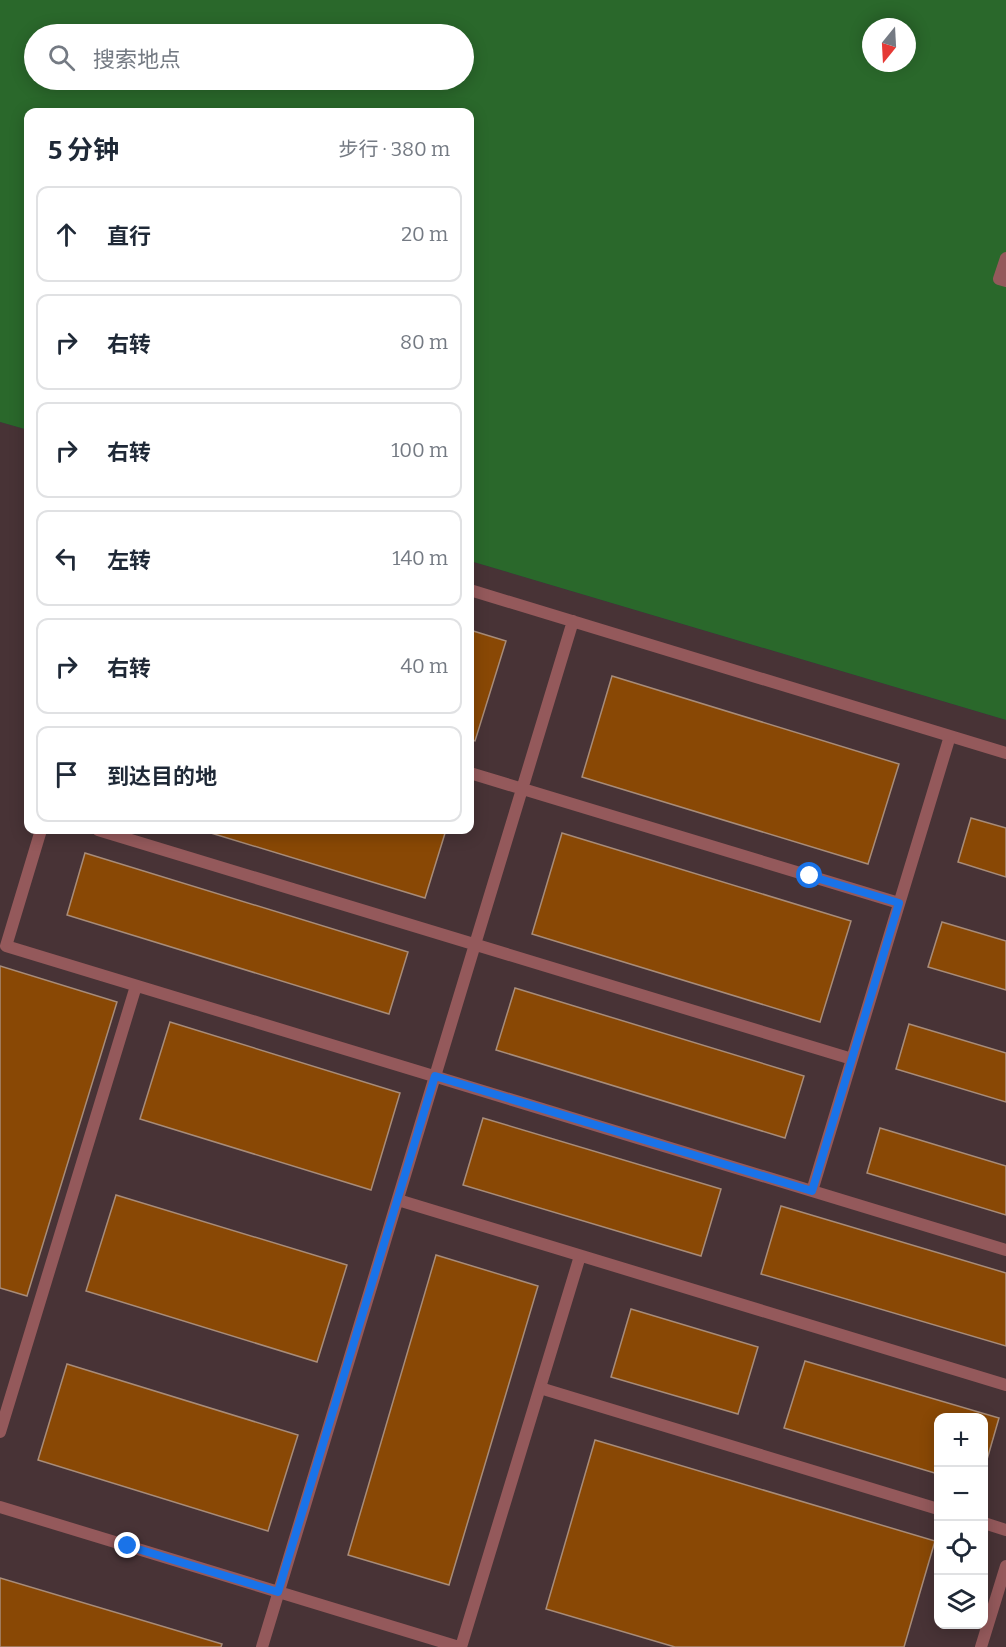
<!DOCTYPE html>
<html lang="zh">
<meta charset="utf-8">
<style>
body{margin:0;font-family:Bitter,"Noto Sans SC",serif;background:#f6f6f7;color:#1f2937}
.controls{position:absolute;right:18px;bottom:18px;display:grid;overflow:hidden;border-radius:12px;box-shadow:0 3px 15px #0003}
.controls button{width:54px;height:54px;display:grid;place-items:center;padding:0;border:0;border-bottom:2px solid #e0e1e3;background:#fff;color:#1f2937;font:30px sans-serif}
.compass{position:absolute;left:862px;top:18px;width:54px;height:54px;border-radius:50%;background:#fff;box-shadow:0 3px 15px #0003;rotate:198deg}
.stop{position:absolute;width:18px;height:18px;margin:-14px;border:4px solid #1a73e8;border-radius:50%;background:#fff}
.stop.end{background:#1a73e8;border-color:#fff;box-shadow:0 2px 6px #0008}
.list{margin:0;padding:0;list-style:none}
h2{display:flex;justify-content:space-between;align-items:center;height:78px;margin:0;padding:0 24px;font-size:26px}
h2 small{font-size:20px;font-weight:400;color:#747a83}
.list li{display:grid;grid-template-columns:39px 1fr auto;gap:18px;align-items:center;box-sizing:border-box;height:96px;margin:0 12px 12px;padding:0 12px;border:2px solid #e0e1e3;border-radius:12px}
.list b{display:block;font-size:22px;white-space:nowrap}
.list em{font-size:20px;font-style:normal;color:#747a83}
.icon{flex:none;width:33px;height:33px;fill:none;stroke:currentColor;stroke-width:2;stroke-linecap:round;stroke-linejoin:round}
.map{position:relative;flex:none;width:1006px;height:1647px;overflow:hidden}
.search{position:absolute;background:#fff;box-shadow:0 3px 15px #0003;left:24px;top:24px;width:450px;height:66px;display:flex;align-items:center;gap:15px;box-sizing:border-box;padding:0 21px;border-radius:33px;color:#747a83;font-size:22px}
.panel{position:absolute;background:#fff;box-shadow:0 3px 15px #0003;left:24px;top:108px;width:450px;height:726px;border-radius:12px}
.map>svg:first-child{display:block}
.industrial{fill:#483336;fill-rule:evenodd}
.forest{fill:#2a682b;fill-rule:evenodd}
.building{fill:#894805;stroke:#a88c79;stroke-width:1.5}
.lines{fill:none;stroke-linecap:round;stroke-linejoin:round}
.service{stroke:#94595b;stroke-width:12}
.tertiary{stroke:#94595b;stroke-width:12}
.route{stroke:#1a73e8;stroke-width:8}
</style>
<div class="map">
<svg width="1006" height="1647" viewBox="0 0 1006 1647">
<rect width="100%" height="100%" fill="#372c44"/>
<path class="industrial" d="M0 422 28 430V830H470V561L1006 720V1647H0ZM938 1418H984V1624H938Z"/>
<path class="forest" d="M0 0H1006V720L470 561V112H28V430L0 422ZM871 27H907V63H871ZM34 34H464V80H34Z"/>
<path class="building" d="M470 630 506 641 475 741 470 740Z
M612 676 899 764 868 864 582 777Z
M971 818 1006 828V877L958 862Z
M201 830H446L425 898Z
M562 833 851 921 820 1022 532 934Z
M85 853 408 952 389 1014 67 915Z
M942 922 1006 941V990L928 967Z
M0 966 117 1002 27 1296 0 1288Z
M515 988 804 1076 785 1138 496 1050Z
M170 1022 400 1093 371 1190 140 1119Z
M909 1024 1006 1053V1102L896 1069Z
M483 1118 721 1189 701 1256 463 1185Z
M880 1128 1006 1166V1215L867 1173Z
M116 1195 347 1265 317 1362 86 1291Z
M781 1206 1006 1273V1346L761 1274Z
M436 1255 538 1286 449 1585 348 1555Z
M631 1309 758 1347 738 1414 611 1377Z
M805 1361 999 1418 984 1470V1418H938V1474L784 1428Z
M67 1364 298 1435 268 1531 38 1460Z
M595 1440 935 1541 904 1647H675L546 1609Z
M0 1578 222 1644 221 1647H0Z"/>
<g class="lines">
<path class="service" d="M470 590 1006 753
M470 773 899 903
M41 830 6 946 1006 1250
M98 830 852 1059
M812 1191 950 736
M398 1200 1006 1385
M540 1388 938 1509
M0 1432 136 986
M0 1507 459 1647
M984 1523 1006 1530
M262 1647 573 621
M461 1647 580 1256
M981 1647 1006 1566"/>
<path class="tertiary" d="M1006 258 999 279 1006 281"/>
</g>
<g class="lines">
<path class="route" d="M128 1546 278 1592 435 1076 812 1191 899 903 810 876"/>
</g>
</svg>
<div class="controls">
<button>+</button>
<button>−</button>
<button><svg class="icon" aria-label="locate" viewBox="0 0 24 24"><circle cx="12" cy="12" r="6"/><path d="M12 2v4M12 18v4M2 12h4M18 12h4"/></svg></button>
<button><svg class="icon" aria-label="layers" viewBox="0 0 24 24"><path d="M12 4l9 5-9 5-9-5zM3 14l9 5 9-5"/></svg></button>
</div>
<svg class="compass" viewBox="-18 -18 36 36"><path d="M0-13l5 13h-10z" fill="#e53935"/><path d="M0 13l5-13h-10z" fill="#747a83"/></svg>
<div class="stop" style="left:810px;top:876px"></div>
<div class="stop end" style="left:128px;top:1546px"></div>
<div class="search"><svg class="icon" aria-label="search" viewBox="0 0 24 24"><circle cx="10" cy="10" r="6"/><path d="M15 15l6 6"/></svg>搜索地点</div>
<section class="panel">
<h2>5 分钟<small>步行 · 380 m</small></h2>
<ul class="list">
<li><svg class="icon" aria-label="ahead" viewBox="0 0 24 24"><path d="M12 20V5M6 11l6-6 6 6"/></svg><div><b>直行</b></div><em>20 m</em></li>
<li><svg class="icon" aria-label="right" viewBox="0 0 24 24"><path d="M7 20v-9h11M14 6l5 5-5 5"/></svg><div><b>右转</b></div><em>80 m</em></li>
<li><svg class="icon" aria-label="right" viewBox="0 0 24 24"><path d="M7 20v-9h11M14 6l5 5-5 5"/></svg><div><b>右转</b></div><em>100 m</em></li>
<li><svg class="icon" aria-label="left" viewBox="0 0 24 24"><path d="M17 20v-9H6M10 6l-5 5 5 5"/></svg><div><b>左转</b></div><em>140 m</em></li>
<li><svg class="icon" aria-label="right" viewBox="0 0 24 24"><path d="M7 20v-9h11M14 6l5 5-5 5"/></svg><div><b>右转</b></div><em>40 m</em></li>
<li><svg class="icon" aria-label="arrive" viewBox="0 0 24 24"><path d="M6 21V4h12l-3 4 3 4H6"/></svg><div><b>到达目的地</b></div></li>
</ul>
</section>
</div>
